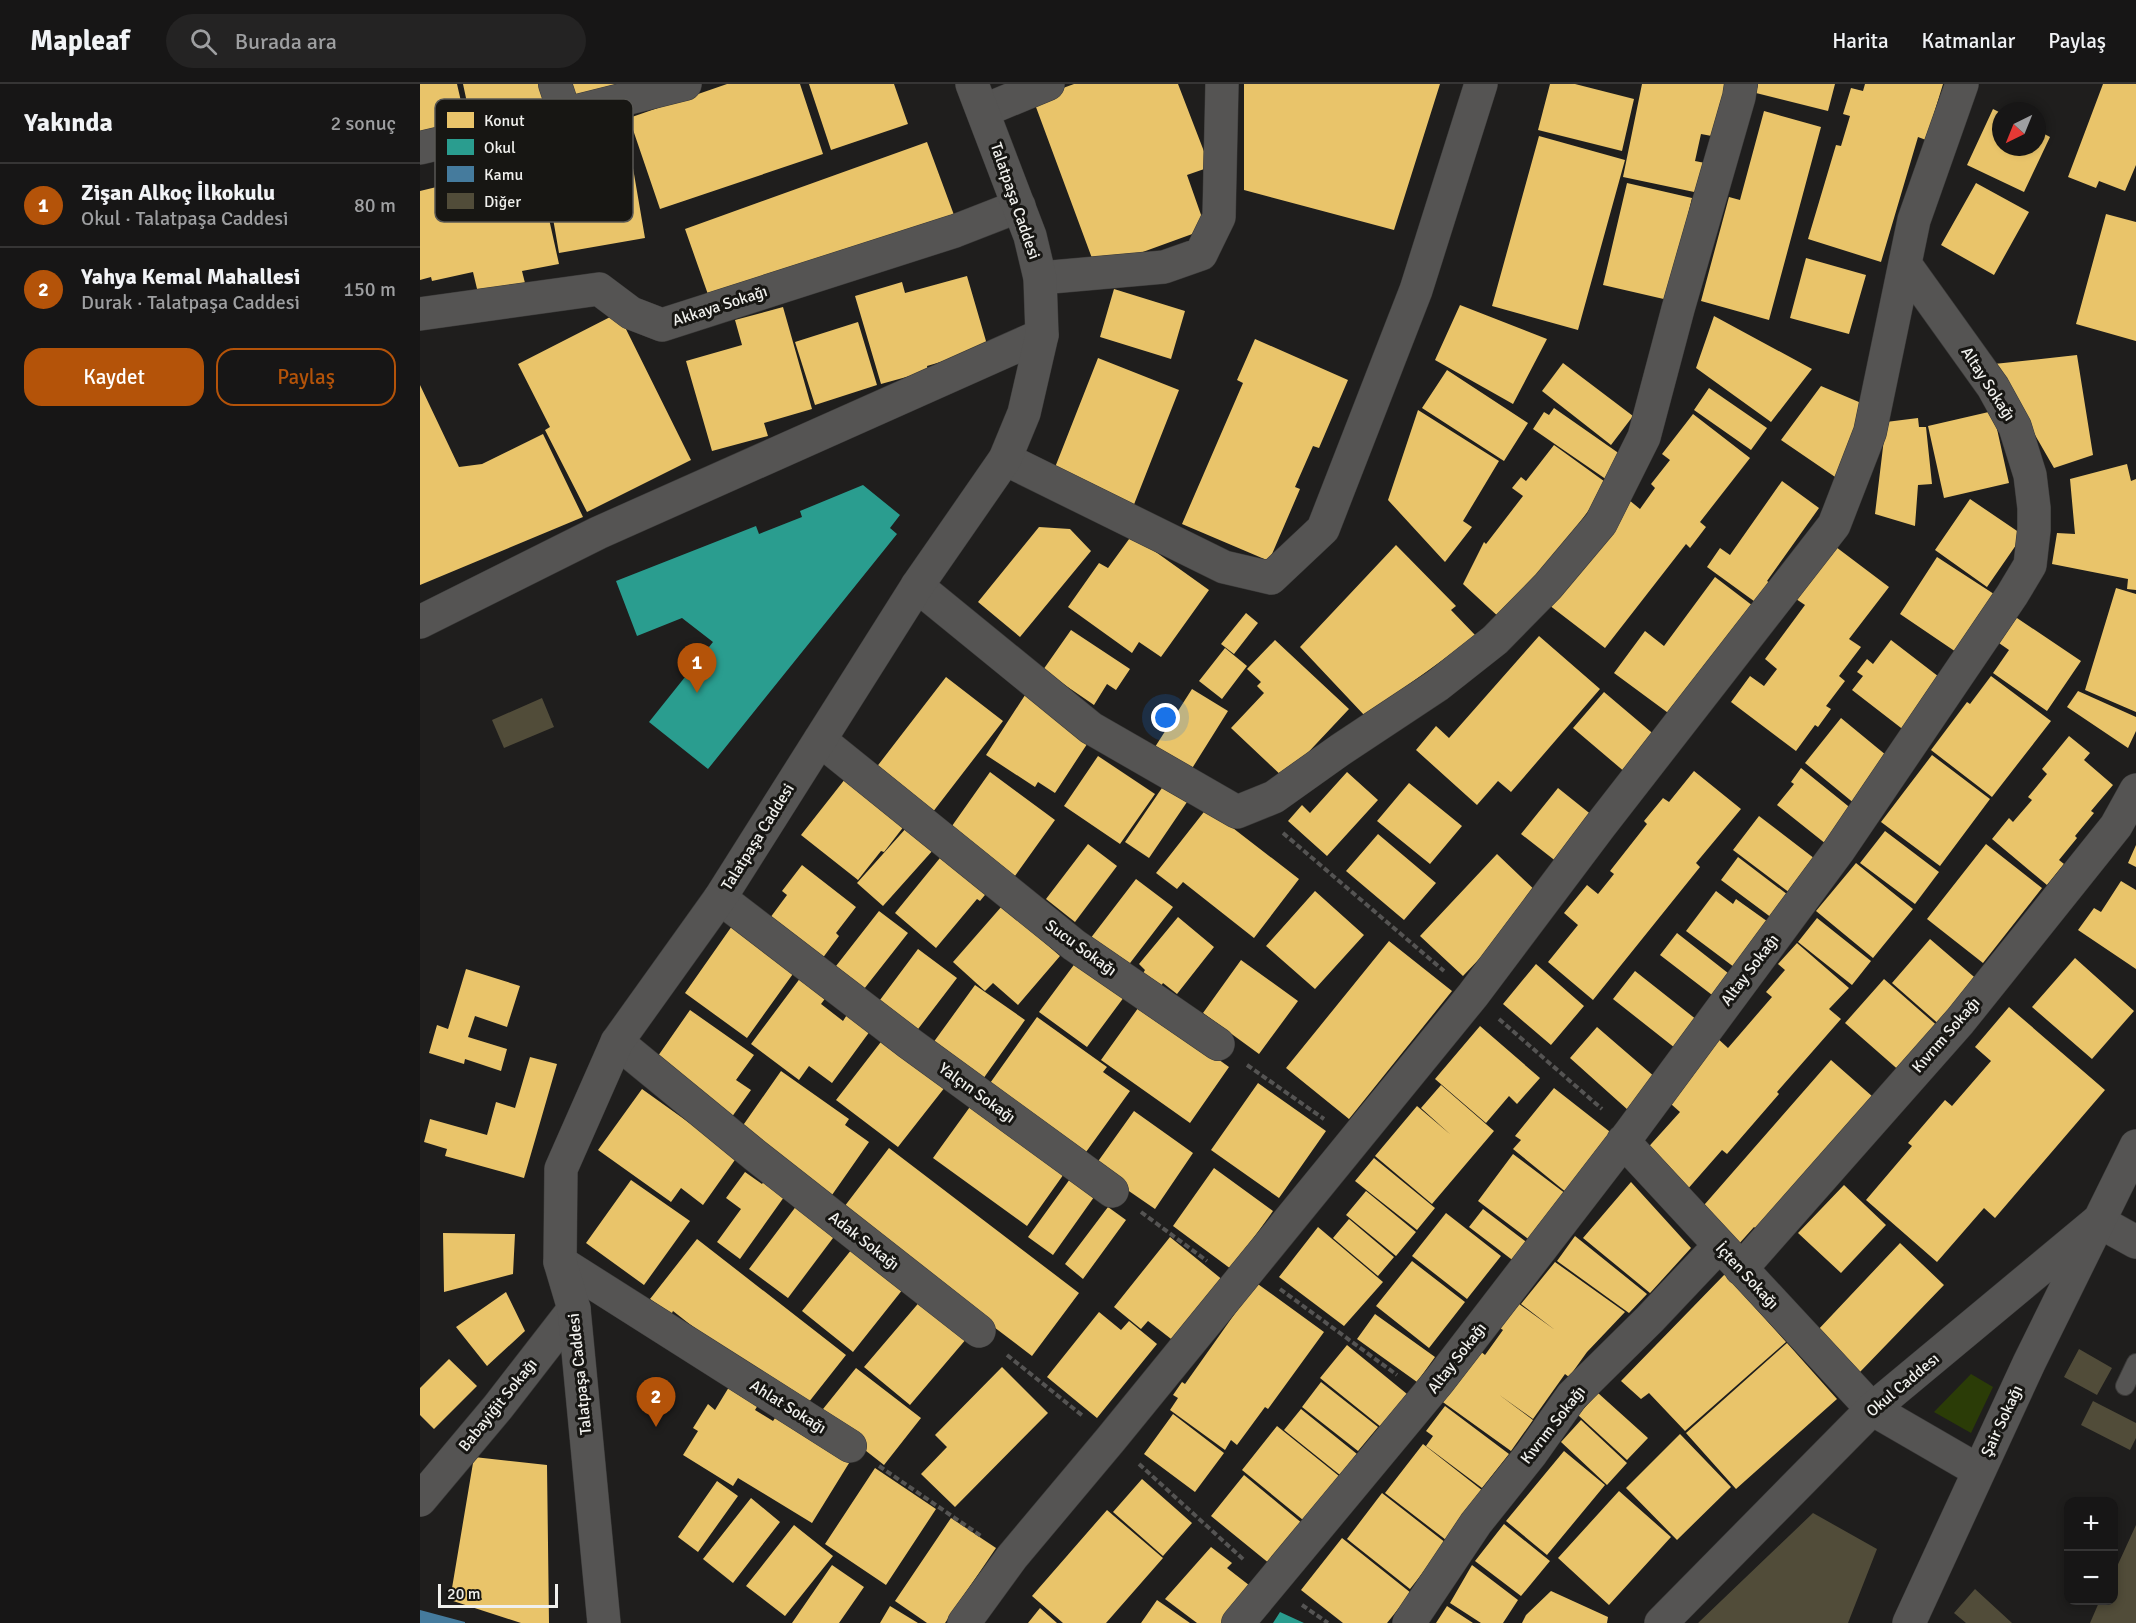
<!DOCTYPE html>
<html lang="tr">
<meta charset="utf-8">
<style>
body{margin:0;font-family:Signika,sans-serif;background:#242323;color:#f1f3f6}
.controls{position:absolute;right:18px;bottom:18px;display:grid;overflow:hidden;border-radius:12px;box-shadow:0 3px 9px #0003}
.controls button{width:54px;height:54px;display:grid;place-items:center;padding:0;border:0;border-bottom:2px solid #363535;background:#171616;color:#f1f3f6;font:30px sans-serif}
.compass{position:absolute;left:1572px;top:18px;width:54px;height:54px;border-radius:50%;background:#171616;box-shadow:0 3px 9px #0003;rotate:223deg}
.scale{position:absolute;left:18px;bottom:15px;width:120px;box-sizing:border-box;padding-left:6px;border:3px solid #f0f0ed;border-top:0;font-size:16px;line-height:21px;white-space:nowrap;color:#f0f0ed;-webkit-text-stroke:4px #171613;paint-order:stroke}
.you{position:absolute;left:746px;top:634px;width:21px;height:21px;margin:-15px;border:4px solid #fff;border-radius:50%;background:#1a73e8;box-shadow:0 0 0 9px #1a73e833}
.badge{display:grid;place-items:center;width:39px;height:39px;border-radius:50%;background:#b45309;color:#fff;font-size:20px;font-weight:700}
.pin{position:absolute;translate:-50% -50px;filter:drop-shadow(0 2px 3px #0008)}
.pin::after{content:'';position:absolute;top:32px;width:21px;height:18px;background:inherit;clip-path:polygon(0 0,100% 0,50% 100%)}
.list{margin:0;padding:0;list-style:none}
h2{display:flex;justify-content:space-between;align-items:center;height:78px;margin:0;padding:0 24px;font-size:26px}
h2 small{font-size:20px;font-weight:400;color:#9e9fa1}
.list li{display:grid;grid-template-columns:39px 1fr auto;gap:18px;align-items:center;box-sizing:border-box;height:84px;padding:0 24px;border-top:2px solid #363535}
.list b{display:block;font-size:22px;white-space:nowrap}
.list p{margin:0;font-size:20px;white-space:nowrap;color:#9e9fa1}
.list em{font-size:20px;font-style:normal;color:#9e9fa1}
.actions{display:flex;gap:12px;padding:18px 24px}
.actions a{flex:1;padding:14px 0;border:2px solid #b45309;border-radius:18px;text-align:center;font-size:21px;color:#b45309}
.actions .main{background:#b45309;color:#fff}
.icon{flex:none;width:33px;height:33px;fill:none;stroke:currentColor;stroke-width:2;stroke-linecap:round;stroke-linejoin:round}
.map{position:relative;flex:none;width:1716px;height:1539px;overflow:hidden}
header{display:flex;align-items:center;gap:36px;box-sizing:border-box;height:84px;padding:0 30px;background:#171616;border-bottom:2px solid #363535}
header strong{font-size:28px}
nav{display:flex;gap:33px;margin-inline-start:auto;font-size:21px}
.search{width:420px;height:54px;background:#242323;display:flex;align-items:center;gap:15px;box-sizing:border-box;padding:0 21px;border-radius:33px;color:#9e9fa1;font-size:22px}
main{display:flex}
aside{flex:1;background:#171616}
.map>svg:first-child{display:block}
.green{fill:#2b3c07}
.homes{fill:#e9c46a}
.schools{fill:#2a9d8f}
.public{fill:#457b9d}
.building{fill:#514c39}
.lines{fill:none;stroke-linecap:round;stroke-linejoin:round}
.service-casing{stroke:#3b3a39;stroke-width:20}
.minor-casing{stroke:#3b3a39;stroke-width:34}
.secondary-casing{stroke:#3b3a39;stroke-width:34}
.path{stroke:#555453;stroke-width:4;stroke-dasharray:6 3;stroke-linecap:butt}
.service{stroke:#555453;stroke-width:18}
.minor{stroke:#555453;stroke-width:33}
.secondary{stroke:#555453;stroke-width:33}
.labels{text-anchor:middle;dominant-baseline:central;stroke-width:6;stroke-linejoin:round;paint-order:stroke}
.street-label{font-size:16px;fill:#f0f0ed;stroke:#171613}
.key{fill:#171613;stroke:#585754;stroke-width:1.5}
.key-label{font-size:16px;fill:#f0f0ed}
</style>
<header>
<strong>Mapleaf</strong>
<div class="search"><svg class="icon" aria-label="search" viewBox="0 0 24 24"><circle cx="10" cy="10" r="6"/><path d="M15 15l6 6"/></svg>Burada ara</div>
<nav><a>Harita</a><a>Katmanlar</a><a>Paylaş</a></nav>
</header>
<main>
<aside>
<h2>Yakında<small>2 sonuç</small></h2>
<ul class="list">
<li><span class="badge">1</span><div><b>Zişan Alkoç İlkokulu</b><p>Okul · Talatpaşa Caddesi</p></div><em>80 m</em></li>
<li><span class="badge">2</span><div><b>Yahya Kemal Mahallesi</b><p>Durak · Talatpaşa Caddesi</p></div><em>150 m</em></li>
</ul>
<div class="actions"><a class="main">Kaydet</a><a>Paylaş</a></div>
</aside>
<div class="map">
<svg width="1716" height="1539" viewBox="0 0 1716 1539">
<rect width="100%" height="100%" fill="#1f1e1d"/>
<path class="green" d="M1551 1290 1573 1303 1551 1349 1514 1328Z"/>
<path class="homes" d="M0 0H37L48 48 0 59Z
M43 0H120L126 26 52 42Z
M148 0H225L154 24Z
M307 0H380L403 70 240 125 209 34Z
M389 0H474L488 40 411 66Z
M654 0H758L790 83 767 91 786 145 676 185 613 15Z
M824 0H1020L974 146 824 106Z
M1130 0H1155L1214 15 1202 67 1118 46Z
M1222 0H1309L1297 53 1281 50 1275 77 1285 79 1279 109 1203 93Z
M1338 0H1415L1408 27 1336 9Z
M1445 0H1523L1506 56 1498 53 1461 178 1388 155 1416 61 1421 62 1430 32 1423 30 1431 4 1443 7Z
M1683 0H1716V81L1705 107 1679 97 1676 104 1648 93Z
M1573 25 1581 29V63H1617V46L1630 53 1604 108 1547 81Z
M1344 27 1401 43 1349 236 1281 217 1309 113 1320 116Z
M1119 52 1205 76 1158 246 1072 222Z
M208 55 225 154 139 169 122 71 154 66 157 79 182 74 179 60Z
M507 58 534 131 291 219 265 145Z
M118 85 139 180 102 187 105 199 58 209 53 188 12 197 11 193 0 196V107L33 99 34 103Z
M1207 99 1272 114 1248 216 1183 201Z
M1556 99 1609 128 1574 191 1521 161Z
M1686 130 1716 138V257L1656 240Z
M1386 174 1446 191 1429 250 1370 234Z
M547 192 568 264 507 282 508 287 461 300 435 212 482 198 485 209Z
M694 205 765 227 751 275 680 253Z
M1040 221 1127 255 1093 320 1015 276Z
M363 223 392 325 344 339 348 352 292 367 266 277 322 261 315 236Z
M198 229 271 376 167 428 125 346 130 343 98 280Z
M1294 232 1392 285 1351 338 1276 284Z
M438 238 457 301 395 321 375 258Z
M835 255 928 296 899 364 893 362 875 403 880 405 849 477 762 440 823 299 817 296Z
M1657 271 1673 371 1634 384 1574 280Z
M678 274 759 306 713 423 632 391Z
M1143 279 1213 332 1191 361 1122 307Z
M1027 286 1108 339 1084 377 1002 324Z
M0 301 39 383 62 380 123 350 163 433 0 501Z
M1401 302 1446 321 1421 397 1361 356Z
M1289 304 1347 344 1331 366 1274 326Z
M1134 324 1207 375 1190 398 1113 345 1124 328 1129 331Z
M998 326 1079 377 1043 437 1052 443 1025 478 968 416Z
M1573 327 1589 399 1524 414 1508 342Z
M1273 330 1330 374 1280 438 1286 443 1270 464 1266 460 1185 564 1129 521 1209 416 1220 425 1235 404 1231 400 1250 376 1242 370Z
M1498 334 1499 343H1506L1512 400 1498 401 1495 442 1455 430 1466 338Z
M1134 361 1188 400 1152 449 1081 535 1043 500 1064 458 1066 460 1103 412 1092 404 1101 393 1106 397Z
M1707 380 1711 397 1716 395V506L1707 505 1708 495 1632 480 1637 449 1655 450 1650 395Z
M1362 397 1399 424 1347 497 1352 500 1338 520 1287 483 1300 464 1310 471Z
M1550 415 1603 451 1567 503 1515 466Z
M619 443 650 445 671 467 600 553 558 518Z
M712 451 789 506 741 573 719 558 712 569 648 523 679 479 688 484Z
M1412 460 1469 503 1429 555 1441 563 1419 592 1425 597 1406 622 1411 625 1398 643 1395 641 1376 667 1311 618 1330 592 1344 602 1357 585 1345 575 1385 521 1373 513Z
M976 461 1036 522 1031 526 1056 552 945 632 880 563Z
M1517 473 1577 512 1539 570 1480 530Z
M1295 493 1337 525 1255 634 1194 589 1225 547 1244 562Z
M1696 504 1716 510V628L1665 606Z
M826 529 838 539 814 570 801 560Z
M1594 532 1661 577 1627 627 1573 589 1589 566 1576 557Z
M651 546 710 585 696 606 687 600 674 621 623 586Z
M1119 552 1180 605 1091 708 1078 697 1057 721 996 666 1016 642 1029 654Z
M855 556 929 625 864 694 811 644 844 609 837 602 841 598 827 585Z
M1471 556 1523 596 1485 647 1432 606 1443 592 1437 588 1447 575 1453 580Z
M805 564 827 582 802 615 779 597Z
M1571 592 1631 637 1572 713 1511 666 1547 618 1550 620Z
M526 593 583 637 509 733 452 689Z
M772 605 808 627 771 686 735 663Z
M1658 607 1716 633V647L1708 664 1647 623Z
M607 608 673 651 635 709 618 698 615 703 566 671Z
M1184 608 1237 653 1206 689 1153 644Z
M1421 634 1472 676 1435 720 1385 679Z
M1649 652 1670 669 1664 676 1693 701 1671 727 1674 729 1655 752 1657 754 1639 776 1644 780 1627 801 1572 755 1589 734 1593 738 1612 716 1608 713 1627 690 1622 685Z
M1512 671 1570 715 1520 782 1461 738Z
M678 672 735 710 700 760 644 722Z
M1381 684 1433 726 1406 760 1357 721 1374 700 1371 698Z
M1274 687 1321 725 1276 779 1280 783 1173 916 1128 878 1158 841 1144 829 1167 801 1178 810 1194 790 1190 787 1227 740 1224 737 1243 714 1249 718Z
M570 688 635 736 592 796 527 749Z
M927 688 958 716 907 772 868 737 882 721 890 729Z
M429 690 488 737 464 768 461 767 438 796 381 751Z
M989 699 1042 742 1010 780 957 737Z
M744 701 767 718 729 774 705 758Z
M1138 704 1178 736 1142 782 1101 750Z
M787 724 879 795 834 854 763 798 757 805 736 789Z
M1339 732 1399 778 1374 812 1313 766Z
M488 742 514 765 463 822 437 799Z
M1465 747 1519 788 1495 820 1440 779Z
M958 750 1016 799 984 836 926 787Z
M668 760 697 782 655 838 626 815Z
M1566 760 1622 804 1563 879 1507 835Z
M1716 761V783L1708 779Z
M524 769 569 806 560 817 557 815 516 864 475 829Z
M1077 770 1120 811 1043 892 1000 852Z
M1318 773 1372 814 1356 837 1301 796Z
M1436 779 1493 825 1453 874 1396 827Z
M382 781 436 823 416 849 419 852 399 879 347 838 367 811 362 807Z
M716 795 753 823 707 883 670 855Z
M1701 797 1716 806V885L1658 846 1674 824 1681 828Z
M895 807 944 851 895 905 846 862Z
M1296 807 1313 820 1316 815 1351 840 1318 886 1266 847Z
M589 814 615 850 640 872 598 921 573 899 565 907 533 878Z
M459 827 488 849 444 905 416 882Z
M758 833 794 863 757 910 743 899 739 905 722 891 725 886 719 880Z
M1397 834 1451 877 1432 901 1378 858Z
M312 842 375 887 327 954 265 909Z
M1257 849 1313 893 1296 914 1240 871Z
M1510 855 1560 898 1521 942 1472 899Z
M969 857 1032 907 929 1035 866 984Z
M1377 859 1429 904 1409 925 1421 935 1357 1008 1359 1010 1307 1070 1302 1066 1266 1107 1223 1069 1260 1028 1243 1013 1296 953 1308 964 1352 913 1346 908 1365 886 1358 880Z
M498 865 537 894 495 949 457 920Z
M662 870 710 905 667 963 619 928Z
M1655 874 1714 927 1672 975 1612 923Z
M821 876 878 917 839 970 783 929Z
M1116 880 1164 922 1131 961 1083 920Z
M46 885 100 902 87 943 55 932 48 953 87 965 81 987 45 975 44 980 9 969 17 941 28 945Z
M1215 887 1277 936 1255 964 1193 915Z
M381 893 407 912 401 920 423 937 430 926 453 943 412 999 389 982 379 996 331 960Z
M1464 895 1521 945 1482 989 1425 939Z
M555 901 605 936 563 995 513 959Z
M721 920 809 983 770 1039 681 976Z
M1589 923 1685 1006 1575 1134 1564 1124 1517 1178 1446 1116 1492 1062 1488 1059 1525 1016 1532 1022 1571 977 1555 963Z
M270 926 334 971 316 996 331 1006 309 1037 231 982Z
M617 933 687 983 683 988 710 1007 661 1075 568 1002Z
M1060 942 1120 994 1097 1020 1089 1012 1066 1039 1015 995Z
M1177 943 1236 994 1208 1026 1150 974Z
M467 950 529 998 478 1063 416 1016Z
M110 973 137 980 104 1094 25 1072 27 1065 4 1058 10 1035 67 1051 76 1018 95 1024Z
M1411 976 1461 1020 1339 1147 1334 1143 1317 1162 1278 1128Z
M361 987 429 1035 425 1041 449 1058 412 1111 388 1093 317 1050Z
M838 999 906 1047 859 1114 791 1066Z
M1021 1001 1074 1047 1012 1120 955 1072 997 1022 1031 1051 1001 1024Z
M1134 1004 1194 1051 1147 1109 1093 1065 1101 1056 1095 1052Z
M222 1005 317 1073 283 1121 261 1104 251 1118 178 1066Z
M552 1020 646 1087 607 1142 513 1074Z
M714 1027 773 1069 735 1125 674 1083Z
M469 1064 659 1209 612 1272 421 1127Z
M1093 1070 1146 1110 1111 1157 1058 1117Z
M954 1074 1015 1124 997 1146 935 1097Z
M794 1084 853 1127 811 1185 753 1142Z
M325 1088 342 1100 348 1092 369 1106 320 1175 297 1158 321 1125 306 1114Z
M655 1088 679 1106 633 1171 608 1153Z
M211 1096 270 1137 224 1201 166 1159Z
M1211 1098 1271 1164 1230 1209 1163 1154Z
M1424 1101 1466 1141 1421 1189 1378 1149Z
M946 1107 996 1148 976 1172 926 1131Z
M380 1117 419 1146 368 1214 329 1185Z
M688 1123 706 1136 663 1195 645 1180Z
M1063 1125 1109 1160 1095 1178 1049 1143Z
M1026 1129 1081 1172 1047 1215 992 1172Z
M929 1135 974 1173 958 1192 913 1154Z
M898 1143 963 1198 924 1242 859 1193Z
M23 1149 95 1150 93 1190 24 1208Z
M1155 1152 1227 1210 1209 1229 1137 1177Z
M750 1153 804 1197 755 1258 728 1237 721 1245 694 1223Z
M277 1155 426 1271 381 1328 253 1227 251 1231 230 1215Z
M1480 1159 1524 1201 1439 1289 1396 1248Z
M436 1160 487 1200 433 1268 382 1227Z
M992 1177 1045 1218 1009 1264 956 1222Z
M1135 1178 1205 1228 1167 1268 1149 1293 1145 1290 1113 1335 1078 1310 1113 1336 1091 1367 1020 1316 1060 1267 1065 1271 1083 1246 1077 1242 1095 1217 1135 1246 1101 1220Z
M1305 1190 1366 1258 1265 1347 1229 1309 1221 1315 1201 1297Z
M835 1198 904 1248 848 1325 845 1323 817 1361 811 1356 805 1366 750 1326 758 1314 753 1311 762 1298 765 1300 821 1221Z
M86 1208 105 1247 67 1282 36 1243Z
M502 1215 547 1254 490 1321 444 1283Z
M679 1228 701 1246 709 1237 737 1260 677 1334 627 1293Z
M955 1230 1015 1273 997 1298 937 1255Z
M1367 1259 1417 1315 1316 1405 1266 1349Z
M927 1261 987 1310 961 1343 900 1294Z
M29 1275 57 1302 14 1345 0 1331V1304Z
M582 1283 628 1329 535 1423 501 1390 527 1363 515 1351Z
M436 1284 501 1334 464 1381 399 1330Z
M901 1298 958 1343 938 1367 882 1323Z
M309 1303 338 1321 335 1326 353 1337 361 1325 434 1371 392 1439 318 1394 313 1402 263 1371 278 1347 273 1344 288 1320 295 1326Z
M1178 1309 1228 1354 1207 1376 1158 1331Z
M1025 1322 1089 1370 1062 1404 1006 1362 1013 1352 1006 1347Z
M881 1325 937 1370 920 1391 864 1346Z
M753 1330 804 1369 775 1408 724 1370Z
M1161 1336 1207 1379 1187 1401 1141 1358Z
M857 1342 919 1392 883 1436 822 1386Z
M1260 1350 1311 1403 1257 1456 1206 1404Z
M1003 1360 1063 1407 1026 1456 965 1409Z
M1144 1367 1185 1401 1127 1471 1086 1437Z
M54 1373 127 1381 129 1539H101L30 1516Z
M455 1384 516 1425 466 1501 405 1460Z
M824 1391 883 1440 850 1480 791 1432Z
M722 1395 772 1439 743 1472 693 1428Z
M297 1397 318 1412 278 1468 258 1453Z
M1199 1407 1251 1453 1189 1521 1138 1474Z
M962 1409 1026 1459 990 1505 927 1455Z
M331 1414 360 1438 313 1499 283 1475Z
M687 1426 743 1474 686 1539H643L612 1512Z
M531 1434 576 1464 525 1539H507L475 1517Z
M1084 1440 1130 1477 1101 1512 1055 1477Z
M374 1441 413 1472 365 1532 326 1502Z
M922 1454 991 1509 967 1539H923L881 1506Z
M791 1463 812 1479 807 1484 834 1505 805 1539H777L745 1515Z
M412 1481 444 1503 419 1539H372Z
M1052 1481 1098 1516 1083 1539H1061L1030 1519Z
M1131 1507 1188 1533 1187 1539H1102L1106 1531Z
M737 1516 770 1539H721Z
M470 1522 498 1539H460Z
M1027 1522 1053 1539H1016Z
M620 1524 637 1539H608Z"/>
<path class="schools" d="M443 401 480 431 470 444 477 450 288 685 229 638 293 558 262 534 217 552 196 497 336 442 339 450 382 433 380 427Z
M860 1528 884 1539H853Z"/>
<path class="public" d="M0 1526 45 1538V1539H0Z"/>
<path class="building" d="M122 614 134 643 84 664 72 636Z
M1659 1265 1692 1284 1677 1311 1644 1293Z
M1673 1317 1716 1339V1354L1710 1366 1661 1341Z
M1393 1429 1457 1465 1428 1539H1278Z
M1716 1441V1539H1670L1680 1516H1694V1489Z
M1555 1505 1592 1539H1546L1534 1529Z"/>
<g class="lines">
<g class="service-casing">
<path id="service" d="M1705 1302 1716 1279"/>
</g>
<g class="minor-casing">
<path id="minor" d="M135 0 145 30 265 0
M563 27 628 0
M0 64 145 30
M620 194 744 183 781 170 799 133 802 0
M0 230 179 205 211 229 242 241 535 147 599 122
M585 375 804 483 851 494 903 445 996 206 1061 0
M497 502 671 644 817 728 854 713 920 666 1018 601 1075 556 1128 502 1181 439 1224 353 1258 225 1319 13 1321 0
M0 538 178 449 622 251
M400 656 654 861 798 960
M300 814 489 959 692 1107
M197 958 336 1072 559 1247
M1203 1057 1452 1325
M1678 1137 1716 1158
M140 1178 430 1362
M1321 1185 1540 937 1696 742 1716 706
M0 1416 78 1323 154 1225
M544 1539 592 1473 691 1355 1053 911 1180 742 1414 441 1450 348 1494 136 1542 0
M818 1539 1019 1297 1210 1049 1419 766 1592 511 1610 481 1614 446V424L1610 391 1595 343 1573 303 1485 180
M989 1539 1056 1439 1111 1370 1152 1312 1230 1235 1299 1162"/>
</g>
<g class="secondary-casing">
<path id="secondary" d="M1452 1325 1559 1387
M184 1539 154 1225 140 1178 141 1085 197 958 300 814 497 502 585 375 604 329 622 251 620 194 610 152 552 0
M1241 1539 1452 1325 1678 1137
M1489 1539 1609 1279 1716 1062"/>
</g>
<path class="path" d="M863 749 1024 887
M1079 935 1182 1025
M827 981 904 1035
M721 1128 787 1177
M860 1205 977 1291
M587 1271 663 1332
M719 1380 824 1476
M459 1382 561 1452
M882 1521 908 1539"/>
<use href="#service" class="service"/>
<use href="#minor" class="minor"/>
<use href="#secondary" class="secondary"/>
</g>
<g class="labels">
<g class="street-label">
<text transform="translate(595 117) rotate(71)">Talatpaşa Caddesi</text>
<text transform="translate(300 222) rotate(-18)">Akkaya Sokağı</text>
<text transform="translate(1568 300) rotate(57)">Altay Sokağı</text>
<text transform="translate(338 753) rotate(-58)">Talatpaşa Caddesi</text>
<text transform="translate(661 864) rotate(36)">Sucu Sokağı</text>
<text transform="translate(1330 886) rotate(-53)">Altay Sokağı</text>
<text transform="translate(1526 951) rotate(-49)">Kıvrım Sokağı</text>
<text transform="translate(557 1009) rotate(36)">Yalçın Sokağı</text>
<text transform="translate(444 1157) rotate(38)">Adak Sokağı</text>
<text transform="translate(1327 1192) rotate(47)">İçten Sokağı</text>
<text transform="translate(1037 1274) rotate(-52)">Altay Sokağı</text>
<text transform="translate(160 1290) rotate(-96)">Talatpaşa Caddesi</text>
<text transform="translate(1483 1301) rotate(-40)">Okul Caddesı</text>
<text transform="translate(78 1321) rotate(-51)">Babayiğit Sokağı</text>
<text transform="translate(368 1323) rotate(32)">Ahlat Sokağı</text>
<text transform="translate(1582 1337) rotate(-65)">Şair Sokağı</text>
<text transform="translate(1133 1341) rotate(-52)">Kıvrım Sokağı</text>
</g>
</g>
<rect x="15" y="15" width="198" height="123" rx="9" class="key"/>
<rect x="27" y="28" width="27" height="16" fill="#e9c46a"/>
<rect x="27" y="55" width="27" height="16" fill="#2a9d8f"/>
<rect x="27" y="82" width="27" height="16" fill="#457b9d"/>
<rect x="27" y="109" width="27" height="16" fill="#514c39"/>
<g class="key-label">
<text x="64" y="42">Konut</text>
<text x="64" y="69">Okul</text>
<text x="64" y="96">Kamu</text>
<text x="64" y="123">Diğer</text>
</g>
</svg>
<div class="controls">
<button>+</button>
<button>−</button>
</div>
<svg class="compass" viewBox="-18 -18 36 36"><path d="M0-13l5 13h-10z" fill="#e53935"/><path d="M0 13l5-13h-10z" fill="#9e9fa1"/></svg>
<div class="scale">20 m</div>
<div class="you"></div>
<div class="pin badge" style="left:277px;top:609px">1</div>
<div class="pin badge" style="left:236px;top:1343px">2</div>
</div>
</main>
